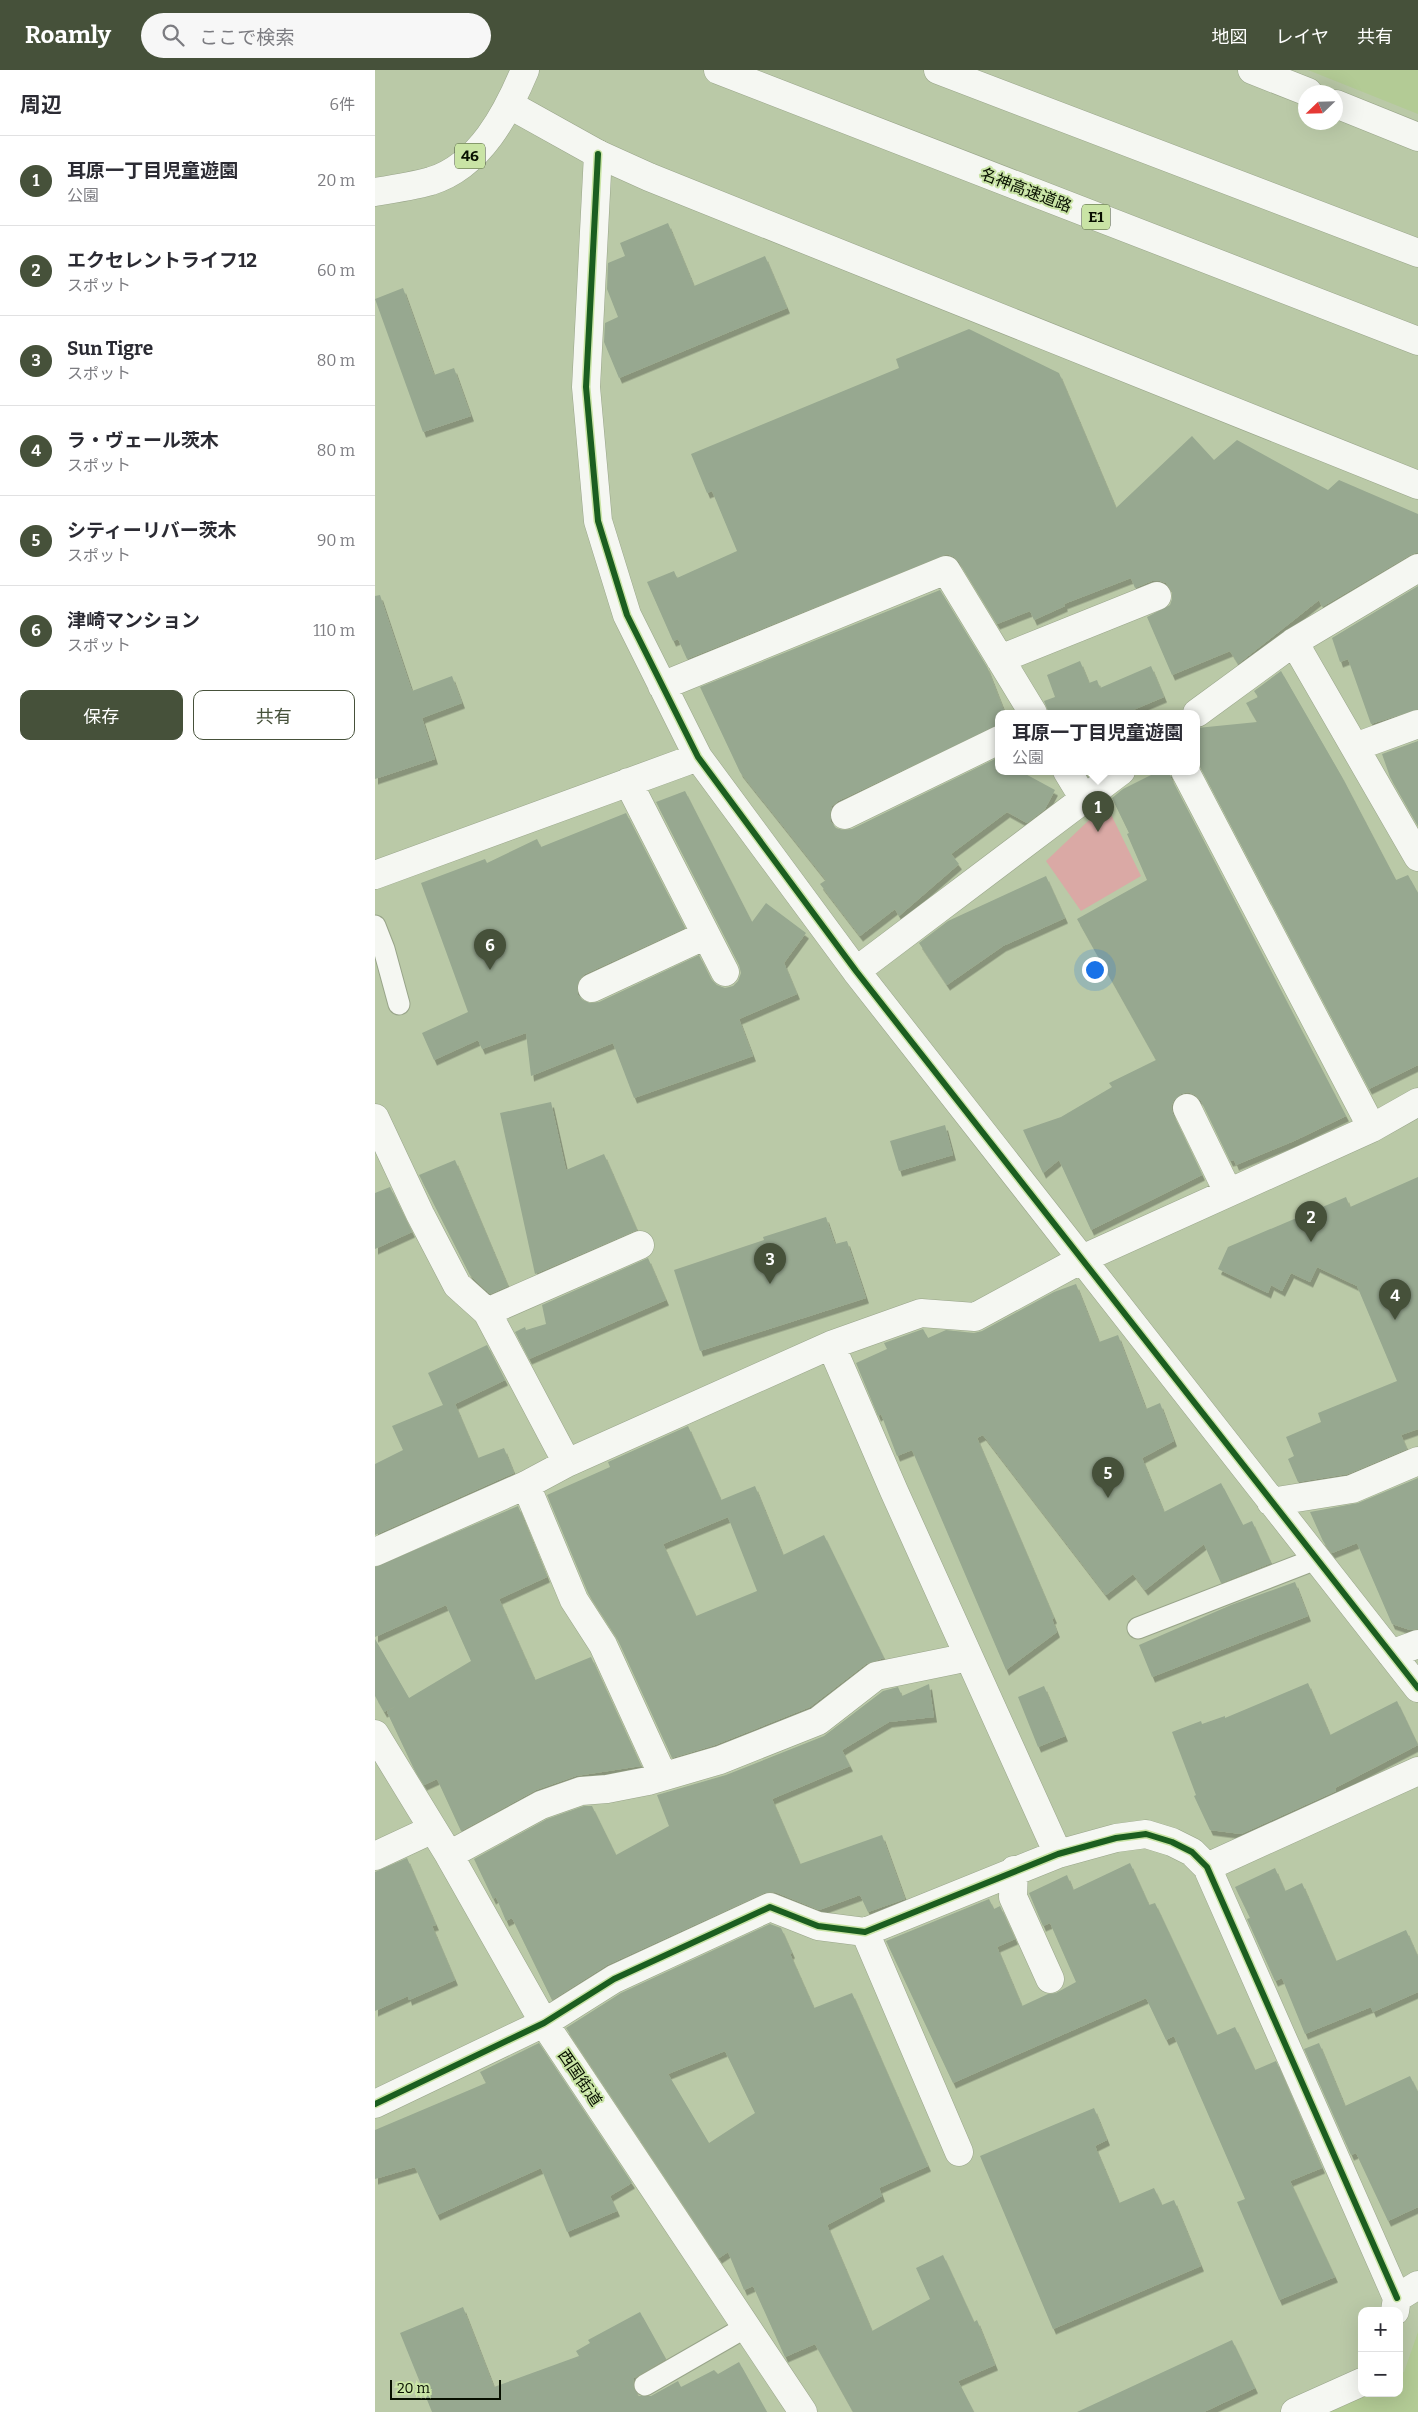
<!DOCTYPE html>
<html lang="ja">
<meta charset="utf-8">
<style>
body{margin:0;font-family:Bitter,"Noto Sans JP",serif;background:#f7f7f7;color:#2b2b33}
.controls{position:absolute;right:15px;bottom:15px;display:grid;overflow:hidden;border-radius:10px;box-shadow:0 5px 20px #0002}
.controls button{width:45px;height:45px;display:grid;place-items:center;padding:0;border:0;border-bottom:1px solid #e1e1e2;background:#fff;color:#2b2b33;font:25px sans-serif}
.compass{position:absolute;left:923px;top:15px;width:45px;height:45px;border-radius:50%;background:#fff;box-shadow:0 5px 20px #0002;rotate:247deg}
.scale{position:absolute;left:15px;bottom:12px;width:111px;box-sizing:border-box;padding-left:5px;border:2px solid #081000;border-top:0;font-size:14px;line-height:18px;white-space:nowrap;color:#081000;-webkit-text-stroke:4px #c9e4a5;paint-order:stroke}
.you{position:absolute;left:719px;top:899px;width:18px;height:18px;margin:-12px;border:4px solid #fff;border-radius:50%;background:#1a73e8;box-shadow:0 0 0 8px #1a73e833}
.badge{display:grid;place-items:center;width:32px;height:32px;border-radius:50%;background:#46513a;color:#fff;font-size:16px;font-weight:700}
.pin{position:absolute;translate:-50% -41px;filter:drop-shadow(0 1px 2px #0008)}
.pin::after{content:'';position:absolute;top:26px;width:18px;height:15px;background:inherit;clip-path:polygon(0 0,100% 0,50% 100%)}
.popup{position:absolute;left:620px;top:640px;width:205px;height:65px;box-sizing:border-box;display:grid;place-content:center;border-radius:10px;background:#fff;filter:drop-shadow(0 1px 4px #0005);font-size:16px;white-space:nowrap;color:#7c7c81}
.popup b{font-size:19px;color:#2b2b33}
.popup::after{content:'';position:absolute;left:50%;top:100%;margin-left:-10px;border:10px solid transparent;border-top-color:#fff}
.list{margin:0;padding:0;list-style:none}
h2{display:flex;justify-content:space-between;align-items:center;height:65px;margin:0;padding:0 20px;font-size:21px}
h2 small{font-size:16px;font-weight:400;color:#7c7c81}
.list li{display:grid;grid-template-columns:32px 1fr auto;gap:15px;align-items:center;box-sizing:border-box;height:90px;padding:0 20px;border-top:1px solid #e1e1e2}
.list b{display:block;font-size:19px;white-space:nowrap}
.list p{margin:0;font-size:16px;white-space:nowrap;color:#7c7c81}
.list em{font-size:16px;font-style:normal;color:#7c7c81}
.actions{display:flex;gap:10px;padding:15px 20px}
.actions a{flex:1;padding:11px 0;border:1px solid #46513a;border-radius:10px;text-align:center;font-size:18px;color:#46513a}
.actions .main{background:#46513a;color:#fff}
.icon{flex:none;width:28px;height:28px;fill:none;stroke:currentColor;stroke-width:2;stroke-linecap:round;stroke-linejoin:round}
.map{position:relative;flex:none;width:1043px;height:2342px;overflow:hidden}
header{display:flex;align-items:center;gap:30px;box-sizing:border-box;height:70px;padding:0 25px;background:#46513a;color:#fff}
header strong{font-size:24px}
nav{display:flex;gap:28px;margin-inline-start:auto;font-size:18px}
.search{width:350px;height:45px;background:#f7f7f7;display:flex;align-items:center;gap:12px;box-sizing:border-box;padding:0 18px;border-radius:28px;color:#7c7c81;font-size:19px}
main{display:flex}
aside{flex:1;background:#fff}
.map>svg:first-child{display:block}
.built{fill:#b3cb95}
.green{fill:#daa9a5}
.building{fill:#97a890;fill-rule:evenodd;filter:url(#shadow)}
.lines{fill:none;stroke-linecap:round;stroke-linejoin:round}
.service-casing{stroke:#98a489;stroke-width:23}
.minor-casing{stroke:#98a489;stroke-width:29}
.tertiary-casing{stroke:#98a489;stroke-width:29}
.primary-casing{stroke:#98a489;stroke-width:29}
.motorway-casing{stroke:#98a489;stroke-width:29}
.service{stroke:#f5f7f2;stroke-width:21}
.minor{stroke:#f5f7f2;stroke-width:28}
.tertiary{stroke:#f5f7f2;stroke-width:28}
.primary{stroke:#f5f7f2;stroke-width:28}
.motorway{stroke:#f5f7f2;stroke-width:28}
.cycleway-casing{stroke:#c9e4a5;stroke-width:9}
.cycleway{stroke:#1b5e20;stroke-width:6}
.labels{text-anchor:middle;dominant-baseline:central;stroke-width:4;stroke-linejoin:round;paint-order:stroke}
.shield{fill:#c9e4a5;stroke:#425032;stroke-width:1}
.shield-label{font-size:15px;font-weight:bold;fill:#081000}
.street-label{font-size:16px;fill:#081000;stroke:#c9e4a5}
</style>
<header>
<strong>Roamly</strong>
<div class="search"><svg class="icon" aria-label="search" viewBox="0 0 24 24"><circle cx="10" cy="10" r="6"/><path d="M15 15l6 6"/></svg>ここで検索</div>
<nav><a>地図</a><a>レイヤ</a><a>共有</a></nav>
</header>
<main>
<aside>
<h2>周辺<small>6件</small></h2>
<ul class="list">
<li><span class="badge">1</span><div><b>耳原一丁目児童遊園</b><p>公園</p></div><em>20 m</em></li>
<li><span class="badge">2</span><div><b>エクセレントライフ12</b><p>スポット</p></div><em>60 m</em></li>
<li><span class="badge">3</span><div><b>Sun Tigre</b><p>スポット</p></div><em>80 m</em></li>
<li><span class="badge">4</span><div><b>ラ・ヴェール茨木</b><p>スポット</p></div><em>80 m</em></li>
<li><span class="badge">5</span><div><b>シティーリバー茨木</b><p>スポット</p></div><em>90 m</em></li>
<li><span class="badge">6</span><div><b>津崎マンション</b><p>スポット</p></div><em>110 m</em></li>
</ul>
<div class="actions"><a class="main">保存</a><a>共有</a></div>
</aside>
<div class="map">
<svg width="1043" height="2342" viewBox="0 0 1043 2342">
<defs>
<filter id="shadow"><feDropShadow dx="3" dy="5.5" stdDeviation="0" flood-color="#0004"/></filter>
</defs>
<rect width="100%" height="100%" fill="#bac9a7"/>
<path class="built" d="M933 0H1043V44Z
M1043 2262V2342H943L987 2323H1024V2304L1029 2302Z"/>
<path class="green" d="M731 734 766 806 706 841 671 791Z"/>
<path class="building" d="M293 153 319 216 390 186 412 238 244 308 229 272 230 253 243 247 232 219 233 193 250 186 245 173Z
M28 218 59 305 79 298 96 346 48 362 0 229Z
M594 259 684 303 741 438 817 366 839 390 862 370 953 420 964 410 1043 444V482L1035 485 947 537 944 530 863 594 855 581 797 605 772 547 795 535 797 529V521L791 513 785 511H777L760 518 756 508 689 534 690 536 659 550 655 541 622 554 584 492 579 487 572 484 312 589 303 569 298 571 272 512 299 501 302 508 362 481 337 421 332 423 316 384 524 298 521 289Z
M1043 516V639L996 654 973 589 965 592 957 568Z
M565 520 612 597 630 643H624V648L621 649 623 655 463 731 457 736 455 743 456 752 461 758 468 760 477 759 624 687V701H645L680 720 670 739 652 753 632 742 576 784 584 794 524 846 520 839 485 866 445 814 451 810 365 702 325 617Z
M5 525 37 621 77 606 87 633 47 648 60 689 0 709V526Z
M705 591 714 613 722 610 725 618 776 596 789 627 751 643H674L669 631 680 627 672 605Z
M906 601 967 707 1021 810 1033 805 1043 823V995L994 1019 822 691V658L882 652 871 633 883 627 879 621Z
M1043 671V756L1015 707 1007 684Z
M784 701H794L796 708 971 1046 919 1071 861 1095 859 1090 855 1091 826 1031 820 1025 813 1022 806 1024 799 1030 796 1037 798 1044 827 1105 716 1160 684 1090 668 1103 648 1060 686 1047 737 1017 734 1013 781 990 702 849 772 810 752 764 754 763 737 728 748 719Z
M310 721 377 852 391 833 431 863 409 893 422 924 364 949 378 986 259 1028 238 973 156 1006 151 963 107 979 103 970 59 990 47 963 93 942 46 813 110 789 112 793 162 769 166 777 251 743 310 858 210 904 205 909 202 916 203 925 208 930 215 933 224 932 324 885 336 909 342 915 350 918 358 916 363 911 366 903 364 895 281 732Z
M671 806 690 848 628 876 572 915 544 873 573 851Z
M176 1032 191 1100 229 1084 262 1160 160 1204 125 1043Z
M570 1055 578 1085 524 1101 515 1071Z
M80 1090 133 1216 115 1224 95 1205 44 1105Z
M1043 1107V1359L1026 1365 1032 1379 973 1404 923 1412 913 1389 919 1386 911 1367 946 1352 943 1343 1022 1311 982 1216 942 1197 935 1212 916 1203 907 1221 896 1215 893 1223 843 1199 853 1177 971 1127 975 1137Z
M15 1117 37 1162 0 1179V1123Z
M451 1147 460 1174 472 1171 491 1228 325 1281 299 1200 389 1170 388 1167Z
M273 1188 291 1230 154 1289 140 1262 150 1257 151 1260 171 1254 167 1235Z
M701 1214 724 1272 743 1265 771 1339 785 1333 799 1371 767 1388 789 1442 846 1413 868 1455 877 1451 896 1493 846 1513 829 1474 770 1520 758 1504 731 1525 608 1365 602 1368 679 1548 677 1549 682 1562 631 1600 537 1380 522 1386 506 1344 503 1346 481 1293 512 1279 509 1273 548 1259 553 1268 571 1260 599 1263 607 1261 679 1222Z
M112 1275 130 1310 80 1334 103 1388 129 1378 139 1403 0 1465V1394L28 1380 17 1356 68 1335 53 1303Z
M313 1356 346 1430 380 1416 408 1485 449 1465 509 1588 491 1594 435 1637 340 1675 297 1688 242 1568 213 1523 172 1425 235 1397 233 1392ZM353 1447 382 1521 321 1546 288 1474Z
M1043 1408V1559L1035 1560 1017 1554 982 1473 957 1483 948 1471 935 1442 983 1433Z
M143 1436 172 1507 124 1529 160 1610 216 1587 266 1696 201 1706 161 1720 86 1761 62 1709 49 1715 39 1699 12 1642 21 1636 9 1642 0 1626V1569L34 1628 96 1591 71 1535 0 1567V1497Z
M920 1512 933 1546 777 1607 764 1575 856 1535Z
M933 1613 955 1665 1022 1631 1043 1675 960 1718 961 1721 866 1764 835 1760 819 1726 821 1725 797 1662 826 1651 827 1654 850 1646V1648Z
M554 1614 559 1647 514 1652 467 1680 475 1696 397 1729 425 1794 507 1765 530 1829 493 1842 485 1825 444 1840 400 1822 389 1823 232 1895 177 1930 137 1848 131 1851 121 1827 118 1829 99 1789 172 1749 209 1736H217L241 1785 294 1756 282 1725 351 1705 449 1666 508 1621 523 1617 527 1626Z
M669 1616 690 1666 663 1677 643 1627Z
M32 1788 61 1855 57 1856 80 1910 34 1930 33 1926 0 1941V1802Z
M755 1793 774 1835 780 1833 842 1965 860 1957 880 2000 901 1991 947 2098 915 2111 960 2207 904 2230 862 2132 870 2129 799 1966 791 1970 771 1928 578 2013 511 1871 614 1829 619 1839 625 1836 640 1869 622 1877 647 1936 673 1924 681 1923 701 1912 675 1853 668 1856 654 1823 692 1805 698 1820Z
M900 1798 910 1821 927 1813 961 1891 1031 1860 1043 1887V1922L998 1942 996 1937 930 1964 907 1908 900 1911 872 1849 875 1848 860 1817Z
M395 1854 406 1858 417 1883 415 1884 439 1938 477 1923 553 2096 504 2118 507 2126 452 2155 497 2261 555 2229 541 2198 568 2185 599 2252 602 2250 620 2295 583 2311 599 2342H478L440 2274 410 2287 378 2216 369 2220 353 2182 344 2188 191 1958 246 1923ZM350 1981 380 2043 334 2073 293 2004Z
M164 1973 257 2113 235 2126 242 2141 192 2162 166 2098 62 2145 40 2097 0 2109V2060L111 2013 105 2002Z
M944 1973 970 2036 1035 2006 1043 2022V2137L1013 2151 981 2083 976 2085 929 1979Z
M719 2038 732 2070 720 2076 744 2133 779 2118 787 2135 799 2130 826 2196 678 2259 605 2086Z
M88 2237 119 2317 204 2286 201 2281 215 2273 213 2270 265 2242 291 2289 259 2308 258 2315 263 2326H276L303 2311 306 2317 339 2300 343 2304 364 2292 392 2342H57L25 2263Z
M857 2270 880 2318 829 2342H702Z"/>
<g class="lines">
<g class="service-casing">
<path id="service" d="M0 856 9 879 24 934
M763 1558 941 1489
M270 2315 371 2257"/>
</g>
<g class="minor-casing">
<path id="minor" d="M223 84 211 317 223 451 252 545 323 687 481 901 1043 1618
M919 572 1043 787
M625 589 782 526
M287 616 571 500 658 643
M822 643 919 572 1043 498
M980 677 1043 654
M692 701 709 729
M810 701 997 1058
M253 712 350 902
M470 745 624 670
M0 805 323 687
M481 901 746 701
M217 918 331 865
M812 1038 853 1122
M0 1048 45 1144 82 1215 112 1242
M456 1275 519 1421 683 1784
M192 1393 112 1242 265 1175
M151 1415 199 1530 228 1575 288 1706
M896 1432 977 1419 1043 1391
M0 1482 151 1415 192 1393 456 1275 546 1243 600 1247 707 1189 997 1058 1043 1032
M1016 1584 1043 1574
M0 1664 74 1785 169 1953 428 2342
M74 1785 166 1735 206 1721 232 1719 273 1711 345 1690 443 1651 501 1606 594 1587
M0 1786 58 1759
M832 1797 1043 1701
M639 1800 638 1827 675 1909
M490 1862 584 2082
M0 2034 169 1953 239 1909 395 1837 443 1856 490 1862 683 1784 741 1768 771 1764 797 1772 817 1782 832 1797 1022 2228
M1020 2241 1022 2228 1043 2215
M920 2342 987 2312"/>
</g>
<g class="tertiary-casing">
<path id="tertiary" d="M877 0 933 22
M961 34 1043 67
M135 35 223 84 274 107 1043 415"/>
</g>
<g class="primary-casing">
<path id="primary" d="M0 122C19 119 38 116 56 111 105 96 132 43 150 0"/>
</g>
<g class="motorway-casing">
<path id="motorway" d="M343 0 1043 271
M563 0 1043 183"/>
</g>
<use href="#service" class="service"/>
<use href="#minor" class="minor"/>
<use href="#tertiary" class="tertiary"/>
<use href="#primary" class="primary"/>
<use href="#motorway" class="motorway"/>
<g class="cycleway-casing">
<path id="cycleway" d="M223 84 211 317 223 451 252 545 323 687 481 901 1043 1618
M0 2034 169 1953 239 1909 395 1837 443 1856 490 1862 683 1784 741 1768 771 1764 797 1772 817 1782 832 1797 1022 2228"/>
</g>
<use href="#cycleway" class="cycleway"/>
</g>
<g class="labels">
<g class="shield">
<rect x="80" y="73.5" width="30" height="25" rx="4"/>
<rect x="707" y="134.5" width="28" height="25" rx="4"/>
</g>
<g class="shield-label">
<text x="95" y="86">46</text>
<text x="721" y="147">E1</text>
</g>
<g class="street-label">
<text transform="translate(651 120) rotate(21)">名神高速道路</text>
<text transform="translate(205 2008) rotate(56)">西国街道</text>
</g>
</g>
</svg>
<div class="controls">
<button>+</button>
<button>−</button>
</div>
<svg class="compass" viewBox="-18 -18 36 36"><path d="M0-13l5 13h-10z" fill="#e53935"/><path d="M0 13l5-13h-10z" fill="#7c7c81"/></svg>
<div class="scale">20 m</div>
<div class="you"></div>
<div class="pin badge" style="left:723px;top:762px">1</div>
<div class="popup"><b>耳原一丁目児童遊園</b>公園</div>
<div class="pin badge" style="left:936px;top:1172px">2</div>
<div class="pin badge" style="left:395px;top:1214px">3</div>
<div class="pin badge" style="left:1020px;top:1250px">4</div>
<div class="pin badge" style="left:733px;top:1428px">5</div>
<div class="pin badge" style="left:115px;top:900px">6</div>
</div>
</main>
